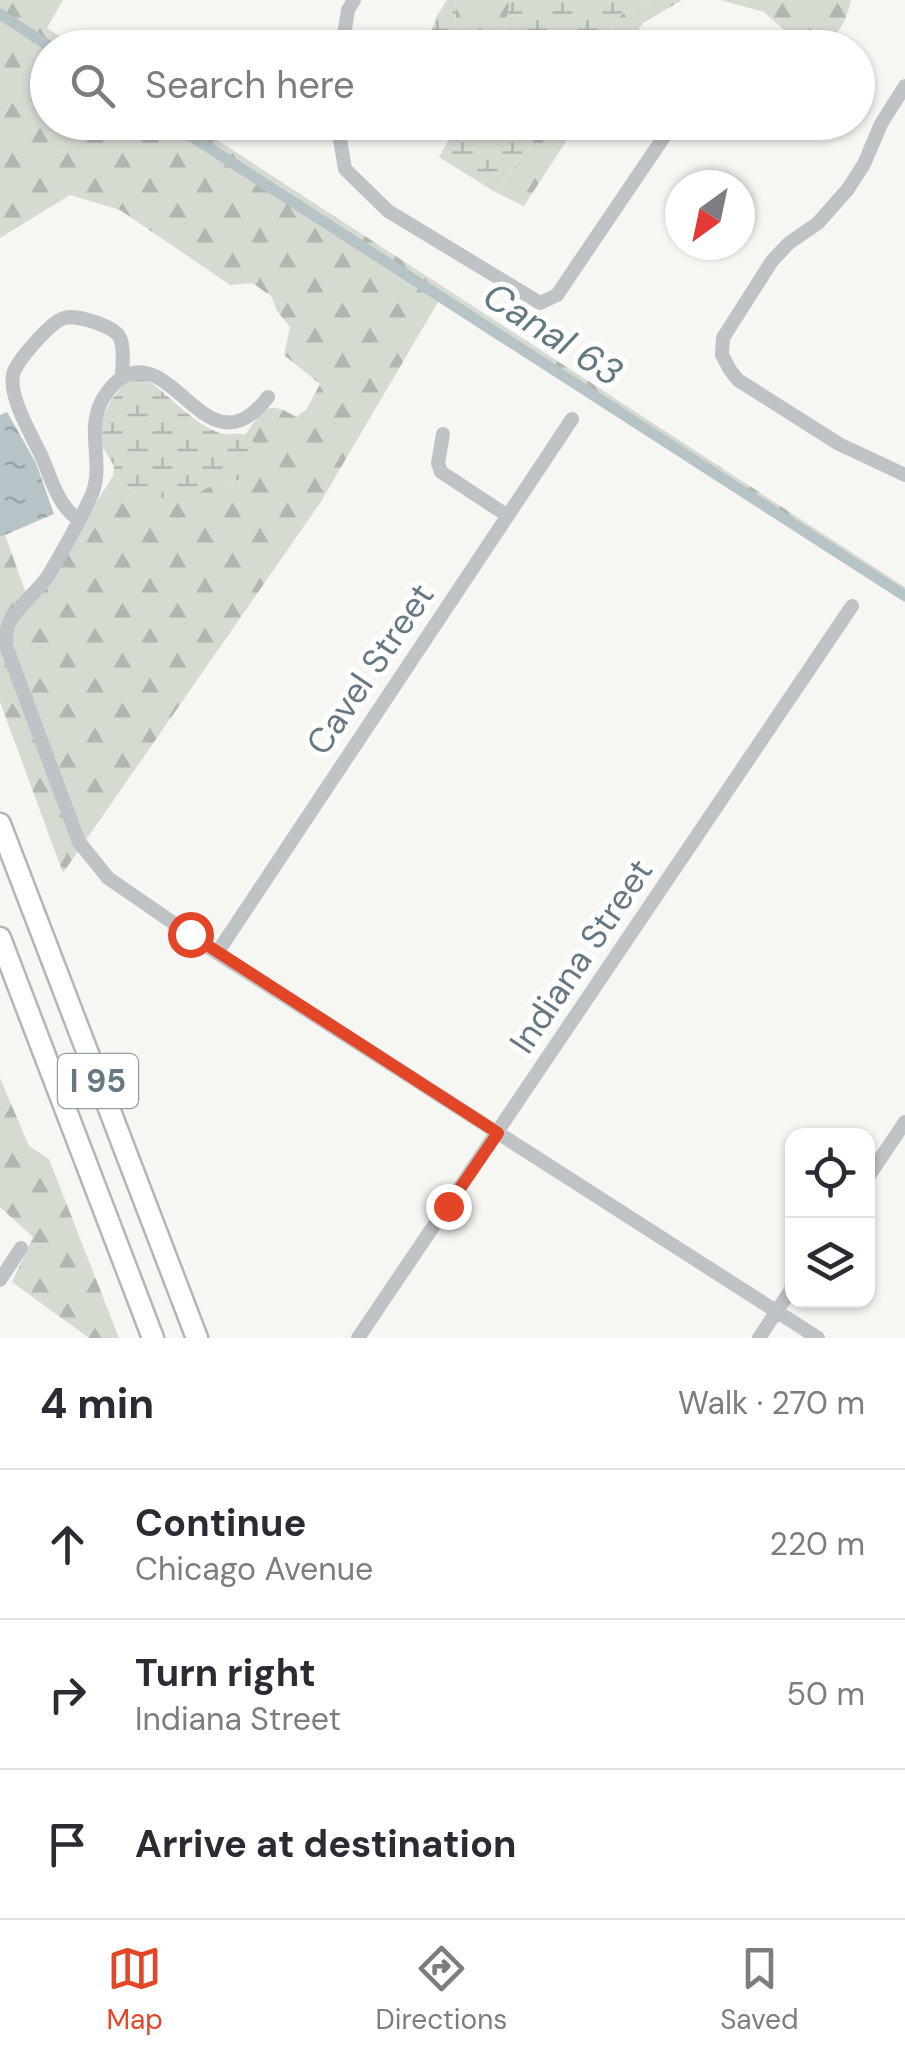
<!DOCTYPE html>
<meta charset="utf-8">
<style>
body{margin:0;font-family:"DM Sans",sans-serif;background:#f7f7f7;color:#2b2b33}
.controls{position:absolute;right:30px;bottom:30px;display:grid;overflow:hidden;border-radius:20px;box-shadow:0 2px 8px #0004}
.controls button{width:90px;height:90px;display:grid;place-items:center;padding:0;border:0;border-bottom:2px solid #e1e1e2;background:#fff;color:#2b2b33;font:50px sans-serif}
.compass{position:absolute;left:665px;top:170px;width:90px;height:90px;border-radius:50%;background:#fff;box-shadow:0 2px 8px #0004;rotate:213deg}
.stop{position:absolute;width:30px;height:30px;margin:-22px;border:8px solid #e24627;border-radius:50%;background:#fff}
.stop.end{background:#e24627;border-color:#fff;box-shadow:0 2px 10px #0008}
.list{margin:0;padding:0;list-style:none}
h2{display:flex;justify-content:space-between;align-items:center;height:130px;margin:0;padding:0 40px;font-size:42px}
h2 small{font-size:32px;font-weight:400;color:#7c7c81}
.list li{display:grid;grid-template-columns:65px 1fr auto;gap:30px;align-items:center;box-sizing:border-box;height:150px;padding:0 40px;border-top:2px solid #e1e1e2}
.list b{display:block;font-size:38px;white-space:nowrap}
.list p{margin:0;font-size:32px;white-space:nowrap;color:#7c7c81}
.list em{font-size:32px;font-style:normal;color:#7c7c81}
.icon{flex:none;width:55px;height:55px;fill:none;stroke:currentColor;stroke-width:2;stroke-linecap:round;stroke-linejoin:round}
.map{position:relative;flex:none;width:905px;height:1338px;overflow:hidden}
.search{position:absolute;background:#fff;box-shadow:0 2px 8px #0004;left:30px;right:30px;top:30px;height:110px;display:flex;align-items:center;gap:25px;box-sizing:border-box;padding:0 35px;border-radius:55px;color:#7c7c81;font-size:38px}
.sheet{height:580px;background:#fff}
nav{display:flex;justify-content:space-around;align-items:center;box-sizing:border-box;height:140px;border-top:2px solid #e1e1e2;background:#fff;font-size:28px;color:#7c7c81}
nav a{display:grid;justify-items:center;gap:5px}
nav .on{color:#e24627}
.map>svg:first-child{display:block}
.forest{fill:url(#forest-firs)}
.wetland{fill:url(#wetland-marsh)}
.water{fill:url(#water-ripples)}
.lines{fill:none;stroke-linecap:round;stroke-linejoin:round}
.canal{stroke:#b6c4c7;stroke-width:11}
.highway-casing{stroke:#b2b6b9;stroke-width:25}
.minor{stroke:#bfc3c6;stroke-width:14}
.highway{stroke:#fff;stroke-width:20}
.route{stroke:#e24627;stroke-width:12}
.labels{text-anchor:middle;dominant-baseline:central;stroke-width:10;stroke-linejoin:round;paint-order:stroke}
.shield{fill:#fff;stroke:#93a0a8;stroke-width:2.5}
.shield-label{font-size:32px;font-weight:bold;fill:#657883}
.street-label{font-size:35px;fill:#657883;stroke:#fff}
.water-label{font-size:38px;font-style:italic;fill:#617a80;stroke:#fff}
</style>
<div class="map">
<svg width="905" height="1338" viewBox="0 0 905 1338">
<defs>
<pattern id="forest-firs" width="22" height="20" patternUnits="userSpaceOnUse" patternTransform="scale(2.5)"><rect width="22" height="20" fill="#d6dbd2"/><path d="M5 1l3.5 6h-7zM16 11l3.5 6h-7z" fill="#b1b6b0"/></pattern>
<pattern id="wetland-marsh" width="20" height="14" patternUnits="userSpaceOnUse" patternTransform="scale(2.5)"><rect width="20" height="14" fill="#d6dbd2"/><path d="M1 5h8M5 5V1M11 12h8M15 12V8" fill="none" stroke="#b1b6b0"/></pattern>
<pattern id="water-ripples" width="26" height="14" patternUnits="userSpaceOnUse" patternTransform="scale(2.5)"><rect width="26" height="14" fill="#b6c4c7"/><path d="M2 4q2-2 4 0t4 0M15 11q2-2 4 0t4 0" fill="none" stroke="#98a4a7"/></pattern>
</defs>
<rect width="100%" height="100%" fill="#f6f6f2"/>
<path class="forest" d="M0 0H63L47 28 75 47 48 48V122L191 123 905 587V596L441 297 320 503 63 873 0 702V537L5 535 26 593 83 523 113 476 135 492 200 491 218 483 239 481 251 438 245 435C263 410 266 398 296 417L306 410 320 384 284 355 290 327 277 311 271 296 252 283 230 285 120 210 70 195 0 238Z
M455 0H511L499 47H457Z
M651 0H682L643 23 627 47 599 48 621 15Z
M720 0H851C845 27 833 47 804 48L764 12Z
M547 123H578L524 206 495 192Z
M0 1078 29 1146 49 1159 119 1338H89L12 1282 33 1237 0 1207Z"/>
<path class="wetland" d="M447 0H455L457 47H426L436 17Z
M511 0H651L621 15 599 47H499Z
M472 122H547V123L495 192 439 157 454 131Z
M144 378C170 395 190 421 219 433 230 437 240 430 249 437 261 446 253 469 243 478 236 483 229 481 221 483 206 486 198 493 189 504L135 492 113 476 114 466 102 446 99 423 112 399 126 382Z"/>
<path class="water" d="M7 412 36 463 54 514 0 537V415Z"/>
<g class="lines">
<path class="canal" d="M0 14 52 48
M169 122 905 596"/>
<g class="highway-casing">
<path id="highway" d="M0 824 197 1338
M0 938 153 1338"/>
</g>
<path class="minor" d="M342 48 348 10 354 0
M905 86 881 124 864 164 848 189 818 223 789 243 772 261 723 338 722 355 730 370 738 380 839 444 905 475
M337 122 345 169 388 211 540 303 557 295 674 122
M268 397C209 474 176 350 125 376 117 380 109 389 104 397 84 428 105 463 92 494 79 523 64 549 48 576 37 592 18 606 9 623 6 629 6 639 6 646L79 842 108 878 217 953 818 1338
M443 434 438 463 441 472 508 516
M80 520C58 508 51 477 41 455 31 434 9 398 13 375 15 362 51 322 64 318 76 314 115 326 120 338 125 350 122 365 122 377
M217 953 572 419
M868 1177 905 1122
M0 1280 21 1248
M358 1338 852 606
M759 1338 792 1288"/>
<use href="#highway" class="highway"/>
</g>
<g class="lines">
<path class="route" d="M190 934 498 1133 448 1206"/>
</g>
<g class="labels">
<rect class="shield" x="58" y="1054" width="80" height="54" rx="8"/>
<g class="shield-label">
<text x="98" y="1081">I 95</text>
</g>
<g class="street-label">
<text transform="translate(370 669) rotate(-56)">Cavel Street</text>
<text transform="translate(581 956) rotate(-56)">Indiana Street</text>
</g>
<g class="water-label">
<text transform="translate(553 334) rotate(33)">Canal 63</text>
</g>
</g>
</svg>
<div class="controls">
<button><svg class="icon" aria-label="locate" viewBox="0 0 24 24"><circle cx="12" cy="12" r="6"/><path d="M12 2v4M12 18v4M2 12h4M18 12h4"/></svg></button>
<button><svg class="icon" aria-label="layers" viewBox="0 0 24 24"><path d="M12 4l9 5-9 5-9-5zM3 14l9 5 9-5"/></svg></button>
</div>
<svg class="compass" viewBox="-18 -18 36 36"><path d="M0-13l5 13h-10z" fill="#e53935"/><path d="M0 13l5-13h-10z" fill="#7c7c81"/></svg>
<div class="stop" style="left:190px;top:934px"></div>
<div class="stop end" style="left:448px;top:1206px"></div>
<div class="search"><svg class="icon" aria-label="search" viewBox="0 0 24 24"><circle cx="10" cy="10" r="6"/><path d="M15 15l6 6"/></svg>Search here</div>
</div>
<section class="sheet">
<h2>4 min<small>Walk · 270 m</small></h2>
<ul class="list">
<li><svg class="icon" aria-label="ahead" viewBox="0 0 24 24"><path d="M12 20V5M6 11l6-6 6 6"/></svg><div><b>Continue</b><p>Chicago Avenue</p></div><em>220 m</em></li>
<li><svg class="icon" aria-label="right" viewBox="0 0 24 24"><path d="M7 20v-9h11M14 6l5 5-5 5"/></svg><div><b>Turn right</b><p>Indiana Street</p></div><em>50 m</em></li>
<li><svg class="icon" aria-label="arrive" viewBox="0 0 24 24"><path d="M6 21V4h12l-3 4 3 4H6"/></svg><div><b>Arrive at destination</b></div></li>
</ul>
</section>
<nav>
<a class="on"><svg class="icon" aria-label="map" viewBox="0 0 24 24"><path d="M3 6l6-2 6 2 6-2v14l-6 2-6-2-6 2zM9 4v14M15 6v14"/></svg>Map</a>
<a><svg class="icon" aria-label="directions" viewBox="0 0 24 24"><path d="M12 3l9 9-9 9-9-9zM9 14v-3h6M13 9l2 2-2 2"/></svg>Directions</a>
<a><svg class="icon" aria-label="saved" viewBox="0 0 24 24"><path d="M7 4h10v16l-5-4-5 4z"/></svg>Saved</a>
</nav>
